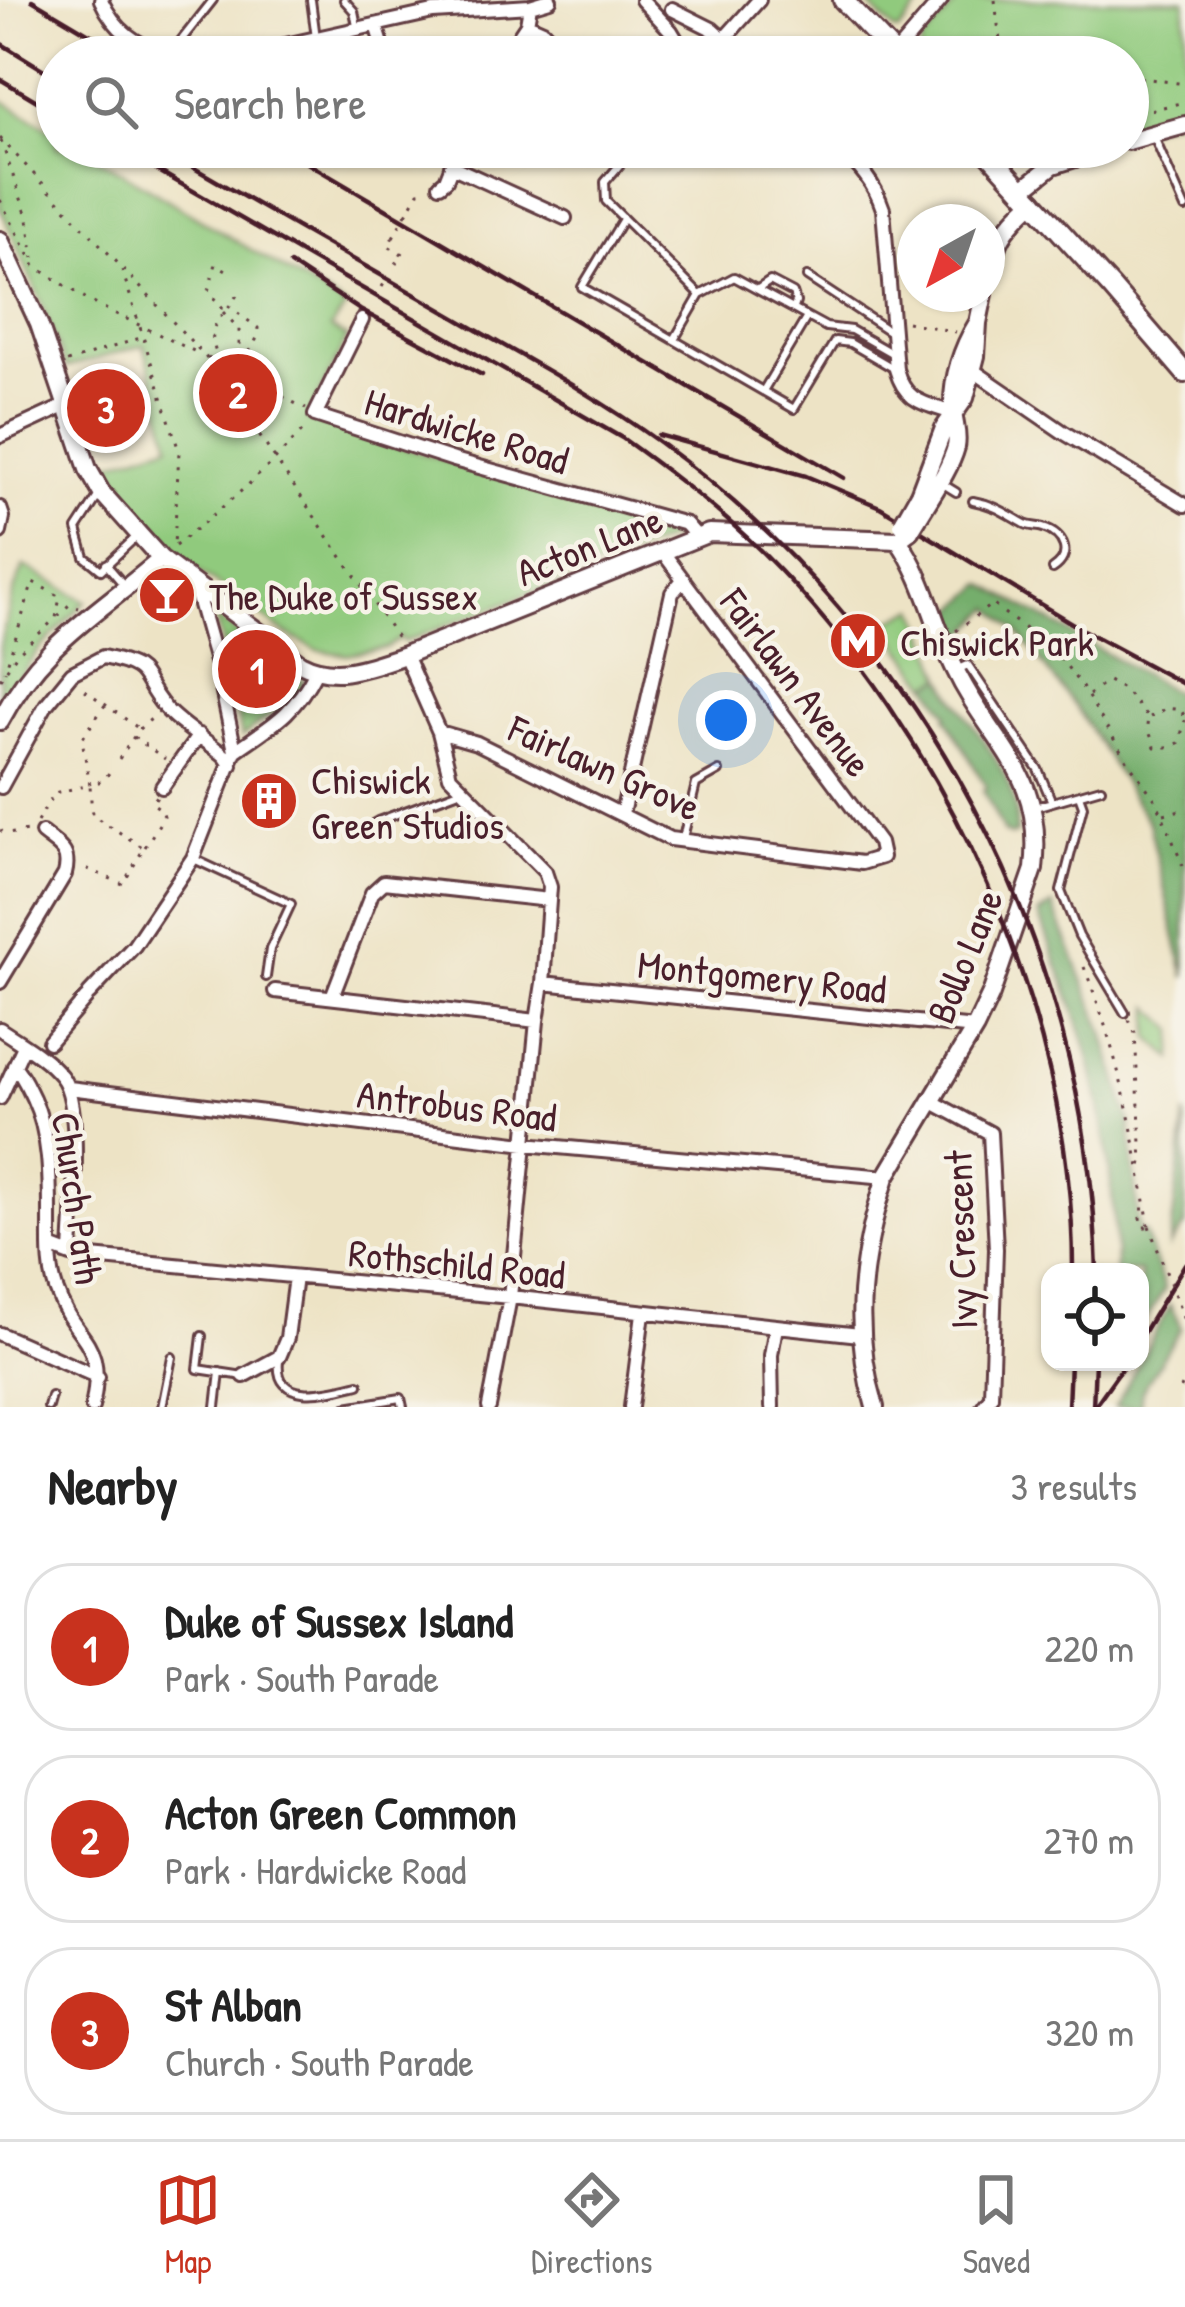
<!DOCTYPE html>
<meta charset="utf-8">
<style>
body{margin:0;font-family:"Patrick Hand",sans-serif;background:#f2f2f2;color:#222}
.controls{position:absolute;right:36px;bottom:36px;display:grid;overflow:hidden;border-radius:24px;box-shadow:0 3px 9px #0004}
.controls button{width:108px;height:108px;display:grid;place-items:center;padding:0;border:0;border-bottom:3px solid #e0e0e0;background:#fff;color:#222;font:60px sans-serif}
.compass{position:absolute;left:897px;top:204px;width:108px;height:108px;border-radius:50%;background:#fff;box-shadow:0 3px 9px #0004;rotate:220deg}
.you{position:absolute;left:726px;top:720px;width:42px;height:42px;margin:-30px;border:9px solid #fff;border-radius:50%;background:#1a73e8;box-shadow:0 0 0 18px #1a73e833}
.badge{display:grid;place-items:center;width:78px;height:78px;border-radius:50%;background:#c8321e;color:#fff;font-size:39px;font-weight:700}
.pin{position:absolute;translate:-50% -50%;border:6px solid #fff;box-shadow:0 3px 12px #0006}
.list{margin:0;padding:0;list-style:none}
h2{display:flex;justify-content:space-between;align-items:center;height:156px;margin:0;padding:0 48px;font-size:51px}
h2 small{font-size:39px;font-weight:400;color:#767676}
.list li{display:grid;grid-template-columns:78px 1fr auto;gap:36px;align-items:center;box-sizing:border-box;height:168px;margin:0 24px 24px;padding:0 24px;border:3px solid #e0e0e0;border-radius:48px}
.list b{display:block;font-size:45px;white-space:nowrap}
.list p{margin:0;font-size:39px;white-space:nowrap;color:#767676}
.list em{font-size:39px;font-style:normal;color:#767676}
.icon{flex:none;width:66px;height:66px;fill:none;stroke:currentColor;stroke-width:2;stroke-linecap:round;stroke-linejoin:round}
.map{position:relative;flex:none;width:1185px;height:1407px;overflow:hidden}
.search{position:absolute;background:#fff;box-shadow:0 3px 9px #0004;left:36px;right:36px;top:36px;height:132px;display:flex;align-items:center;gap:30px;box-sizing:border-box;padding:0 42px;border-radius:66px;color:#767676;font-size:45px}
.sheet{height:732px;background:#fff}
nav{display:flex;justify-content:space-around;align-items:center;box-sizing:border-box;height:168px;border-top:3px solid #e0e0e0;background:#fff;font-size:33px;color:#767676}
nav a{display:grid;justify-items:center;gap:6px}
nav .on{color:#c8321e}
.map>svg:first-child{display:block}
.green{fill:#90ca7d;stroke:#6d7454;stroke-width:3}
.forest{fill:#74ae6c;stroke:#5f664c;stroke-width:3}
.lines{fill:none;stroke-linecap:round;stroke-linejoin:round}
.lane-casing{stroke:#623c42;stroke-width:12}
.street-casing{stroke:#623c42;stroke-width:18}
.secondary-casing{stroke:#623c42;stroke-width:22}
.primary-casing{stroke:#623c42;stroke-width:24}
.path{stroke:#623c42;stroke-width:3;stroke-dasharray:3 9;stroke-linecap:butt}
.lane{stroke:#fff;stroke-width:6}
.street{stroke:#fff;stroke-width:12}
.secondary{stroke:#fff;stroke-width:16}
.primary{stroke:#fff;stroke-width:18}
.rail{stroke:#4a1f2b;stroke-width:4.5}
.secondary-bridge-casing{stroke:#623c42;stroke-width:22;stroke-linecap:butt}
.path-bridge{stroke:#623c42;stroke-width:3;stroke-dasharray:3 9;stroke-linecap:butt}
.secondary-bridge{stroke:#fff;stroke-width:16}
.labels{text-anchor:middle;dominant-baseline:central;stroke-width:9;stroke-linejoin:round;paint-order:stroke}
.street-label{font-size:39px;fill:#4a1f2b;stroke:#f7f3e8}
.poi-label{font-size:39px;fill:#4a1f2b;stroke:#f7f3e8;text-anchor:start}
</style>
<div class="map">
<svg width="1185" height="1407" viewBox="0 0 1185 1407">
<rect width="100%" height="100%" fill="#f7f3e8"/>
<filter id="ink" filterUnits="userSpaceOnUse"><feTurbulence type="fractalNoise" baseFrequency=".00833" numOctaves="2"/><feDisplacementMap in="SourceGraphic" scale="24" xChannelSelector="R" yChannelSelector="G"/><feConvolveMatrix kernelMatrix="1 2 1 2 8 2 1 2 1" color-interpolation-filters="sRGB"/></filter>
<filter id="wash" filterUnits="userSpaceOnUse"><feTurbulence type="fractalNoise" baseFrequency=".004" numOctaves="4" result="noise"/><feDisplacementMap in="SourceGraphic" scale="48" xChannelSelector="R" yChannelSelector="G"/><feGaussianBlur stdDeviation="2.7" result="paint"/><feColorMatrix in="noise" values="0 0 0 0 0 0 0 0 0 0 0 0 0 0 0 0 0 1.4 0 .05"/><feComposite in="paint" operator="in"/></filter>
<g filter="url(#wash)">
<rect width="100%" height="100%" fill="#ede3c5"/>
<path class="green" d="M864 0H925L899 31 894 30Z
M959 0H1185V117L1128 134V57H922L919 54 922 42Z
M0 99 57 133V147H80L346 307 331 328 347 338 308 419 671 528 673 538 404 642 401 638 387 648 347 655 317 650 285 633 177 556 118 489 103 465 170 444 144 345 66 368 39 297 0 207Z
M24 566 86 601 38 651 0 706V646L13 593Z
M917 608 943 677 929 685 884 624Z
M214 616 304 682 297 693 242 737 228 661Z
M1151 1007 1175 1030 1173 1059 1150 1038Z"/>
<path class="forest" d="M984 584 1185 698V978L1149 823 1077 709 1017 631 992 608 958 642 946 618Z
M943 677C968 728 1022 773 1016 833L1011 836 1004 833 983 790 986 787 946 717 948 714 929 685Z
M1053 905 1103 1029 1130 1122 1139 1232H1144L1165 1289 1140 1328V1272H1116C1115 1203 1107 1133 1091 1066 1079 1014 1056 964 1039 914Z
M1185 1114V1226L1170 1245Z
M1170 1305 1181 1328 1142 1391 1140 1407H1115Z"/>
</g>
<g filter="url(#ink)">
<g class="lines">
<g class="lane-casing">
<path id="lane" d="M311 0 316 38
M344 0 354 11 357 26
M168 57 213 0
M1154 137 1185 208
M635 147 605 182 606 201 700 295
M623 219 582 287 794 409 835 341 850 343 893 368
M807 277 892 333
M758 289 770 281 793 293 796 302 794 308
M674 340 700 295 734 277 826 327 851 330 893 354
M763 391 807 317
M943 484 956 492
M99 495 77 529 85 557 101 570 135 538
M973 501C996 505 1005 513 1025 524 1031 527 1037 526 1043 528 1065 535 1073 556 1053 569
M106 564 123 584
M959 669 968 665 1038 769 1052 802
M1079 795 1083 806 1061 891 1079 936 1125 1013
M1035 807 1101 788
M364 829 378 821 462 790
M683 838 696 784 719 771
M196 860 291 904 270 949 266 977
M202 1336 198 1369 244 1376
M279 1361C274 1407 330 1391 359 1384
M48 1407 51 1396
M162 1407 172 1357
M216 1407 220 1372
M346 1407 401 1398 403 1407"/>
</g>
<g class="street-casing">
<path id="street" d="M101 0C115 31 136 44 168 57
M642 0 671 31 686 56
M672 9 712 29 743 57
M527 24 543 31 567 57
M376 25 386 57
M724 39 759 0
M895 54 941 0
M232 57 433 12 530 6 550 0
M505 57 527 24 530 6
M839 147C859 166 874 182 883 209L896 369C905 402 923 403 953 413
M451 166 565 218
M440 185 446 180 459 147
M362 320 315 415 454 460 686 524 698 538
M974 371 1063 432 1185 505
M0 436 65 406
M0 508 3 517 0 532
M405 655 439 732 450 776 545 872 550 887 543 983 537 1021 510 1297 489 1407
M439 732 477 743 670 839 862 863 882 857 879 843 662 551
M235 751C274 724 294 714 316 671
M1 787 46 705 72 673 103 657C154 668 137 675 165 708 181 726 206 740 225 756L231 765
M162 787 199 735
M622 814 672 593 683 580
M0 982 65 874C71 850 59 847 42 833
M543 983 975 1028
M275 991 537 1021
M89 994 134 946 193 858 235 751 217 665 195 587
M332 997 372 893 384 882 549 900
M0 1029C20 1043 45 1056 61 1076 84 1103 72 1216 71 1255
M49 1042 86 998
M14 1066C23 1075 27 1086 33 1098 51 1136 50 1183 50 1225 50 1246 49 1269 56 1289 75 1344 107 1337 92 1407
M69 1088 525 1144 886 1177
M0 1098 24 1046
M931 1101 990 1133 996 1249 991 1396 983 1407
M50 1247 71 1255 510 1297 860 1335
M0 1334 98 1377
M244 1376 279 1357 287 1338 295 1277
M631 1407 643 1313
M772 1407 771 1355 776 1327"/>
</g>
<g class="secondary-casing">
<path id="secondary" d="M1128 141 1185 125
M1023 189 1053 165 1110 147
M0 240 39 324 88 469 101 492 161 559 300 663C336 682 368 667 405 655L709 533 898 540 910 531
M987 283C997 241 1001 230 1034 201
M919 494 944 428 965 398 976 356 978 323 984 294
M929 500C939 484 951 465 956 447 959 433 953 422 953 408 952 379 962 348 977 324
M0 721C42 642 96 615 161 559
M875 1407C851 1327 861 1256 886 1177L975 1028 991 994 1034 869C1045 770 991 746 954 667 934 625 925 578 898 540"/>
</g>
<g class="primary-casing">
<path id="primary" d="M843 0 897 57
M983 147 1111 287 1185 373"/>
</g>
<path class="path" d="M995 0 1002 57
M919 48 986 57
M1128 76 1185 84
M1128 115 1185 102
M0 138 205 356 398 639
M1 141 28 219 34 258
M1011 147 1012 149
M0 200 35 266 93 303 200 354
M406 214 419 192 428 191
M393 237 388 246 402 254
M396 264 403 252
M122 270 179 451 174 546
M382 287 386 280
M223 309 208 291 216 264 228 271
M223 312 239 329V351L242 356 249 353 257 338 258 328 230 307
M907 322 956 332
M208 358 306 409
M67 362 143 337
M219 362C204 322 218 325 237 295
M175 546C221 509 266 472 305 428
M58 616 69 605 79 608
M956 631 992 604 1057 653 1082 687 1128 762 1157 802 1185 871
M0 679 17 654 56 618 60 597 33 582 5 671
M85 690 138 728
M1089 695 1108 681 1123 689 1148 717 1147 726 1155 747H1167L1179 743 1185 720
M105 705 82 739 90 785 104 780 111 770
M1150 717 1167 708 1181 710 1185 717
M134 737 165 759
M119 759 139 729 156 715
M1164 814 1185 809
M37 822 54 793 90 785 92 815 144 848 123 884 81 866
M0 830 7 834 28 831
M145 847 164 816 162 810 152 803 157 796
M1084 967C1118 1051 1135 1137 1149 1226
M1129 1020 1135 1033 1142 1162 1140 1171
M1144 1209H1140L1142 1227H1147
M1180 1387 1185 1389"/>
<use href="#lane" class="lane"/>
<use href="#street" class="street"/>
<use href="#secondary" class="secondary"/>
<use href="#primary" class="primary"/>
<path class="rail" d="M32 0 128 57
M0 43 57 78
M0 79 57 113
M117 147 622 438C671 473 720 510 763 553 946 734 1074 1014 1073 1272
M158 147C262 208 368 267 473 328 536 364 600 399 659 442 923 634 1088 945 1097 1272
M280 147 844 478
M290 264 360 310 482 375
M658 435 806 476 880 507 1083 630 1185 685
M1140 1338 1185 1264
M1068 1407 1070 1362
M1093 1407 1095 1362
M1094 1407 1126 1362"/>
<g class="secondary-bridge-casing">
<path id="secondary-bridge" d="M902 524 919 494
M910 531 929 500"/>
</g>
<path class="path-bridge" d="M393 237 406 214
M1149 1226 1185 1323"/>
<use href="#secondary-bridge" class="secondary-bridge"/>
</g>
</g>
<defs>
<g id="bar-disc" transform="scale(3)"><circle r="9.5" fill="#c8321e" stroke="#f7f3e8"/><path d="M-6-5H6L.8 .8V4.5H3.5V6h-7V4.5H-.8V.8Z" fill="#fff"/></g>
<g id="metro-disc" transform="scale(3)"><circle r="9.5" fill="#c8321e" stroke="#f7f3e8"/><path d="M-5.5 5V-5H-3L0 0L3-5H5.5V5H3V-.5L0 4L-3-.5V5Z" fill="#fff"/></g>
<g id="building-disc" transform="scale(3)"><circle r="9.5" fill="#c8321e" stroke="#f7f3e8"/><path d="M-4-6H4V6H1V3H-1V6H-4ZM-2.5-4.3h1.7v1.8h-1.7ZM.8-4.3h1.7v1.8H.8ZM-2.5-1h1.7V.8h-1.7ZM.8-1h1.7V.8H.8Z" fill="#fff"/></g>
</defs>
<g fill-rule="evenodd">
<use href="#bar-disc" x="167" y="595"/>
<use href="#metro-disc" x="858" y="641"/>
<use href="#building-disc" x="269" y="801"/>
</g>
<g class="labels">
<g class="street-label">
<text transform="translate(467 430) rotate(17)">Hardwicke Road</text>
<text transform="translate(589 545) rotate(-22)">Acton Lane</text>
<text transform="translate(797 682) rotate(53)">Fairlawn Avenue</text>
<text transform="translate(605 767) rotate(24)">Fairlawn Grove</text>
<text transform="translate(964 956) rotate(-68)">Bollo Lane</text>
<text transform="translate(762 976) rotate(6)">Montgomery Road</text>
<text transform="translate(457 1105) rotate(7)">Antrobus Road</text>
<text transform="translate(78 1198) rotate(82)">Church Path</text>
<text transform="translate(960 1240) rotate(-92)">Ivy Crescent</text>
<text transform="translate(457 1263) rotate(6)">Rothschild Road</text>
</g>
<g class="poi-label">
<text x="209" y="595">The Duke of Sussex</text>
<text x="900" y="641">Chiswick Park</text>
<text x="311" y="779">Chiswick<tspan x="311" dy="45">Green Studios</tspan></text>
</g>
</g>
</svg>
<div class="controls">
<button><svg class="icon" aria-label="locate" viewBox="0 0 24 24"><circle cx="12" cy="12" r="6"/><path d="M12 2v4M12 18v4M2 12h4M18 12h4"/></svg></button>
</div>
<svg class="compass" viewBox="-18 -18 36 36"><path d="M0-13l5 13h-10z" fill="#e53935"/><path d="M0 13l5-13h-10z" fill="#767676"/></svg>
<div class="you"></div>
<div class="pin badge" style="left:257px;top:669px">1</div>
<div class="pin badge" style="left:238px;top:393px">2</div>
<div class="pin badge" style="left:106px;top:408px">3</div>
<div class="search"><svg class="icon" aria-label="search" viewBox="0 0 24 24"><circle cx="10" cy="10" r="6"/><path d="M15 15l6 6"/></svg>Search here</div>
</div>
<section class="sheet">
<h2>Nearby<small>3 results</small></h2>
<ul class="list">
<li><span class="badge">1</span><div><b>Duke of Sussex Island</b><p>Park · South Parade</p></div><em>220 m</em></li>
<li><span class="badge">2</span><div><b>Acton Green Common</b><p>Park · Hardwicke Road</p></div><em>270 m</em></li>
<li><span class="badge">3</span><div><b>St Alban</b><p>Church · South Parade</p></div><em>320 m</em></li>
</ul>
</section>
<nav>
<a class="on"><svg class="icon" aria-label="map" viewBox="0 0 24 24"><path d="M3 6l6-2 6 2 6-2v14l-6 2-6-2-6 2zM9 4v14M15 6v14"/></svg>Map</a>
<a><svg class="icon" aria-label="directions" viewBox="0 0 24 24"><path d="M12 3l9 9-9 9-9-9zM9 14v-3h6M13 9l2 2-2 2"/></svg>Directions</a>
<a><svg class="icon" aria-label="saved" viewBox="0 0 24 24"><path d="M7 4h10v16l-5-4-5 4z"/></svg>Saved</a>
</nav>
